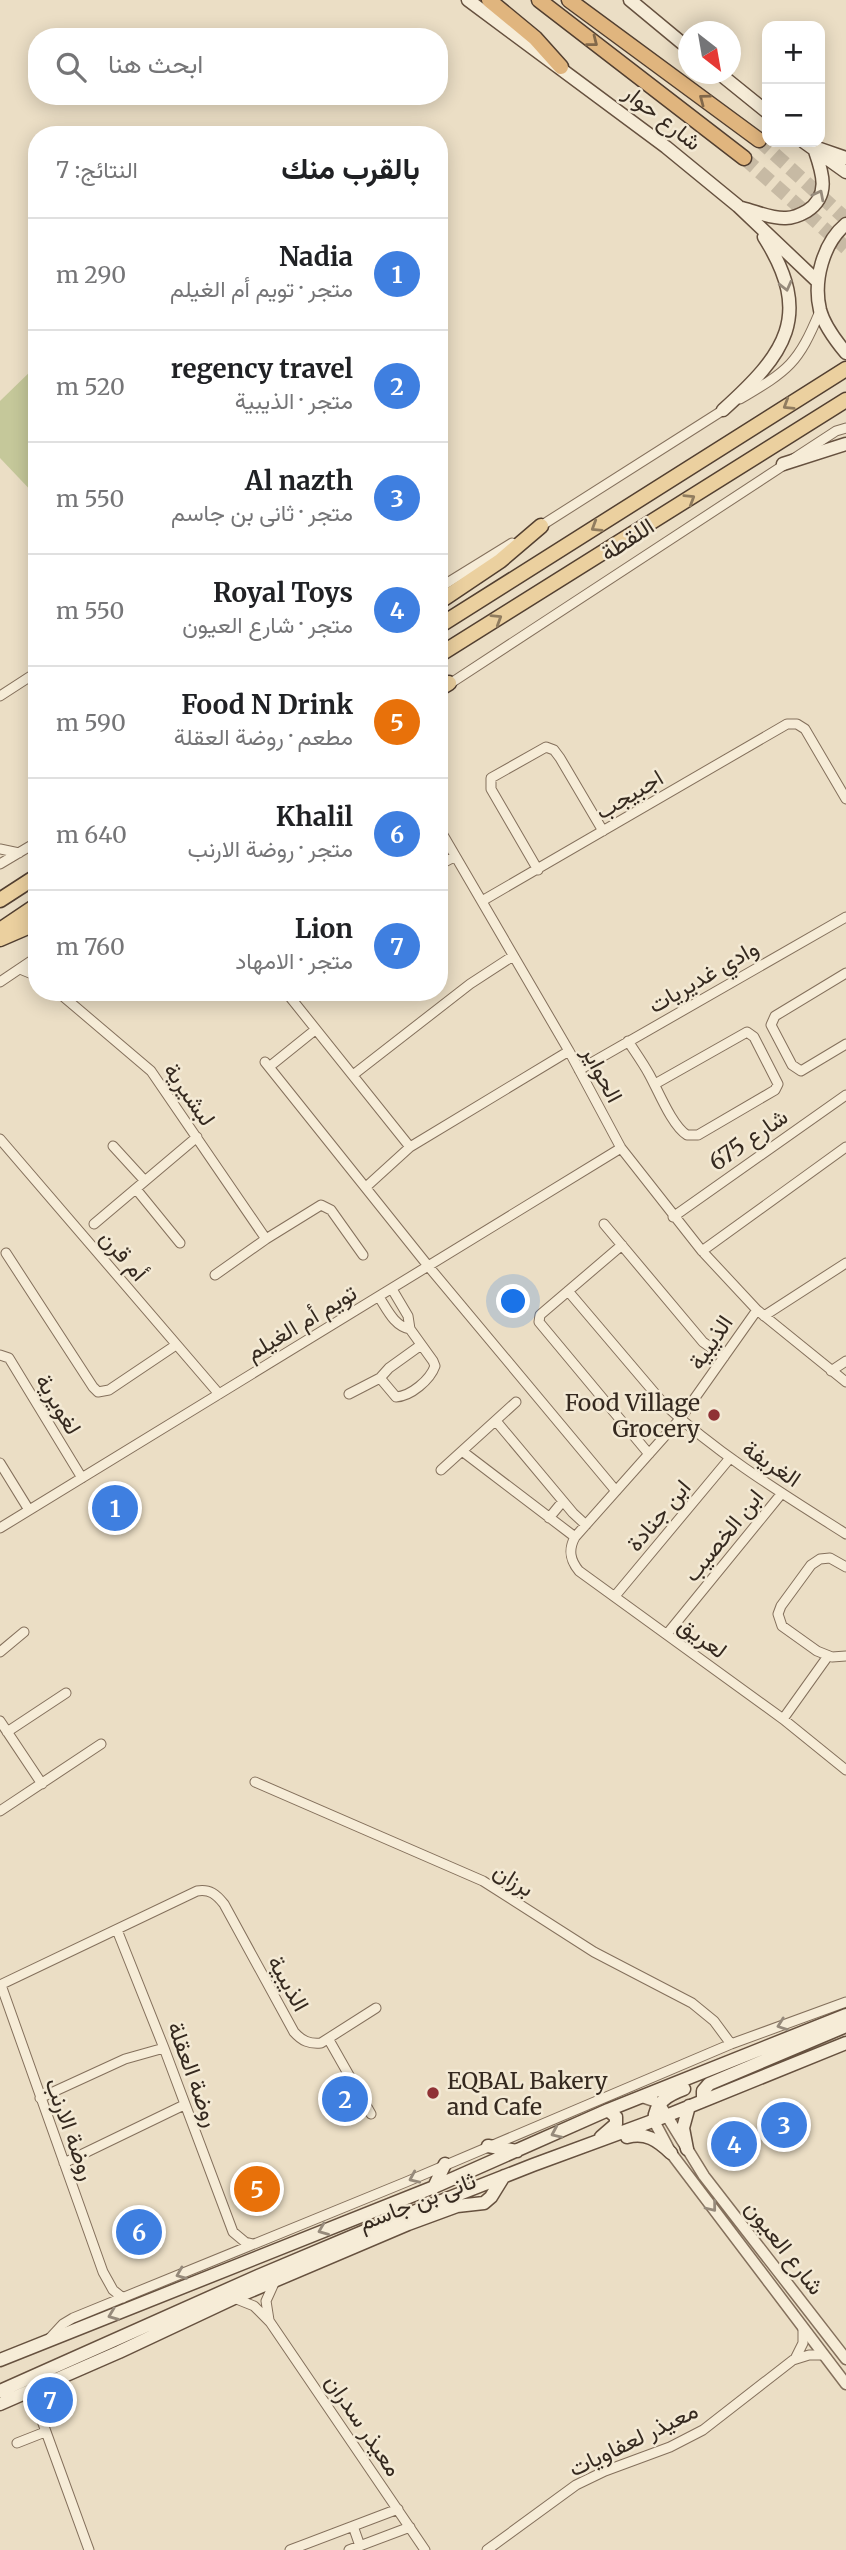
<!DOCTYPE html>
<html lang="ar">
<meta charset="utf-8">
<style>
body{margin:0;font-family:Merriweather,Vazirmatn,serif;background:#f6f6f6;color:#202124;direction:rtl}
.controls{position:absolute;right:21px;top:21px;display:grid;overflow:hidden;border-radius:14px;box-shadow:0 4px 18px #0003}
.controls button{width:63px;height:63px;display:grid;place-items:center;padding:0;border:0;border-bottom:2px solid #e0e0e0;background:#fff;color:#202124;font:35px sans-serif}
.compass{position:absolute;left:678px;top:21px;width:63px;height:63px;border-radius:50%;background:#fff;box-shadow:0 4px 18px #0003;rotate:149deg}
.you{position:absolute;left:514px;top:1302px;width:24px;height:24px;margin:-18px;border:5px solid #fff;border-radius:50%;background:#1a73e8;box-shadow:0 0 0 10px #1a73e833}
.badge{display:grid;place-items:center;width:46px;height:46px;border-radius:50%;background:#b45309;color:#fff;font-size:23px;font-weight:700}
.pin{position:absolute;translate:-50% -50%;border:4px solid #fff;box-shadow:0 2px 7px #0006}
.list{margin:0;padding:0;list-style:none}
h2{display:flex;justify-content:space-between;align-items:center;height:91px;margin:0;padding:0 28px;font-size:30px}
h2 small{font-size:23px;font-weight:400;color:#757577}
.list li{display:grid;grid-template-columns:46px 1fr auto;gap:21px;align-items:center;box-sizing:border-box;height:112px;padding:0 28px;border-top:2px solid #e0e0e0}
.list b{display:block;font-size:26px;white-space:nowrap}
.list p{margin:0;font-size:23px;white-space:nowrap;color:#757577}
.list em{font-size:23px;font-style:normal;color:#757577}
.icon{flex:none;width:38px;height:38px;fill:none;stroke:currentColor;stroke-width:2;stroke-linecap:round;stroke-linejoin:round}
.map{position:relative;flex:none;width:846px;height:2550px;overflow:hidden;direction:ltr}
.search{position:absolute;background:#fff;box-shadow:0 4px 18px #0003;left:28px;top:28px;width:420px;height:77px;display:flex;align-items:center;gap:18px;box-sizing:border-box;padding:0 24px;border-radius:28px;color:#757577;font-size:26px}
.panel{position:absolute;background:#fff;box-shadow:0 4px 18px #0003;left:28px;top:126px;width:420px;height:875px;border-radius:28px;direction:rtl}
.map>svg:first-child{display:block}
.green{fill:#c5c89a}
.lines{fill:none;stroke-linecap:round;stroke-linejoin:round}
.minor-tunnel{stroke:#c7baa4;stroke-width:9;stroke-dasharray:9 4.5;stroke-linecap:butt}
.trunk-tunnel{stroke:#c7baa4;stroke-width:14;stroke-dasharray:14 7;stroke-linecap:butt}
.minor-casing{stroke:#84705c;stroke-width:11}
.tertiary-casing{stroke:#84705c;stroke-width:13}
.secondary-casing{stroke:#66513f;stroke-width:15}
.primary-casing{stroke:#523f30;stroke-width:17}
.trunk-casing{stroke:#523f30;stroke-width:17}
.minor{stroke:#f6ecd7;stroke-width:9}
.tertiary{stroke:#f6ecd7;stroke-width:10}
.secondary{stroke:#f6ecd7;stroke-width:12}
.primary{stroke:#ebd09f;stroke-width:14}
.trunk{stroke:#e0b57e;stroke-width:14}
.oneway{stroke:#82684a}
.oneway2{stroke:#968a7b}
.oneway3{stroke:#907c5f}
.poi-dot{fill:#8f3135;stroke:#f3e9d4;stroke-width:2.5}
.labels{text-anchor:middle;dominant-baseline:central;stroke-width:5;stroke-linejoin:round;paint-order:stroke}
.street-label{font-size:23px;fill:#35291f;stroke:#f3e9d4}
.poi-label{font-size:23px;fill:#35291f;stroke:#f3e9d4;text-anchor:end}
</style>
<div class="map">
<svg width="846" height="2550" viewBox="0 0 846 2550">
<rect width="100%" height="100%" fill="#ebdec5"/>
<path class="green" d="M37 365V497L0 458V401Z"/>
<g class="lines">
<path class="minor-tunnel" d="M34 2398 41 2418"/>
<path class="trunk-tunnel" d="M759 140 846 219
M744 158 846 248"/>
<g class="minor-casing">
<path id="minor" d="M740 399C789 370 798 364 820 311
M536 529 728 407
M439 588 512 543
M448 685 836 431 846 428
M0 696 37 672
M439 828 569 1051 621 1148 702 1251 757 1310 846 1382
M0 849 19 853
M0 864 37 842
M439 865 454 857
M538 870 491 789V778L546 747 554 750 560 758 603 831
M482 901 787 724H797L805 729 846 799
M20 969 37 976
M846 973 775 1016 771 1025 792 1065 801 1071 846 1044
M0 982 37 957
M58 992 151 1071 266 1239
M286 992 410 1147
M194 993 195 992
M628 1041C635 1052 643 1063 649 1074 658 1090 672 1126 687 1135H698L775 1090 778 1084 754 1037 747 1032 655 1084
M265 1062 429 1267 616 1491
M269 1067 315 1030
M579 1070 846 917
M353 1075 470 984 513 956
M0 1139 219 1394
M113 1146 145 1181
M366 1187 410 1147 569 1051
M136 1189 180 1243
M673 1217 846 1095
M94 1224 197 1137
M604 1224 703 1342 724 1357
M622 1245 540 1315 539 1322 649 1454
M702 1251 846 1147
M6 1253 93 1387 98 1392 109 1390 176 1345
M215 1275 266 1239 321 1205 331 1210 363 1255
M392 1289 408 1316 410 1329 433 1361 435 1366C430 1380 411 1396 396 1397L380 1378 389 1368 421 1345
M568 1291 664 1404C719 1455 783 1494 846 1534
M379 1297C387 1309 394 1326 410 1329
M757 1310 680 1419 575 1537C568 1550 570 1560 579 1571L783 1719 846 1770
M764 1316 846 1263
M0 1355 9 1358 82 1478
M831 1371 846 1361
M349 1394 380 1378
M496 1421 573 1513 586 1525
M462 1451 575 1537
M0 1463 29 1510
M441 1470 516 1402
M549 1518 563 1501
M0 1528 621 1148
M846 1567 830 1558 820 1559 811 1565 781 1606 778 1614 782 1626 817 1651 832 1657 846 1656
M615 1596 730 1458
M667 1634 782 1493
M0 1652 24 1632
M783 1719 828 1656
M0 1721 42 1784
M7 1732 66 1693
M255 1782 483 1881 594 1952 692 2003 714 2021 731 2044
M0 1811 101 1744
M117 1930 164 2048 233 2232 245 2242 253 2244
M0 1985 197 1891C210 1889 216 1894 224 1904L294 2032C302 2041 309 2044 321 2043L376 2008
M1 1985 103 2272 113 2290 123 2298
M329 2040 371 2114
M40 2098 125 2059 164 2048
M64 2163 184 2105
M234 2298 254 2306 270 2322 425 2550
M269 2320 266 2301 275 2281
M50 2338 63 2324 73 2318 406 2182 731 2044 846 2002
M795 2359 803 2343V2329
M41 2418 89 2550
M17 2443 45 2432
M353 2526 360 2546
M290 2550 398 2509
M349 2550 410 2527
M487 2550 576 2485 605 2471 670 2447 703 2430 793 2360 809 2355H823"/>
</g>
<g class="tertiary-casing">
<path id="tertiary" d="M642 2097 654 2101 662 2108 704 2176 846 2359
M654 2121 671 2153 846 2384"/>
</g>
<g class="secondary-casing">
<path id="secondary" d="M468 0 666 147 738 206 818 282
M630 0 688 48
M720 74 767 112
M804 142 846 172
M820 149 846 158
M742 208C755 211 771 219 786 218 793 218 800 215 807 211 830 196 823 174 815 151
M846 224C823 243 813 281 820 310 824 325 836 341 846 353
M723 410C785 354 814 316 764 237
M783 464 846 444
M703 2100V2091L709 2084 846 2026
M654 2121C655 2102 668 2095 684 2089
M601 2137 616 2124V2117L608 2110
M627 2137C646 2132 657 2140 671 2153
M488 2146 517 2151
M687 2149 683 2128 689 2106
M434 2187 445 2164
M0 2360 434 2187 608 2110 846 2015
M0 2391 258 2276 365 2231 533 2165 666 2116 846 2043
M0 2404 119 2352 234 2298 408 2224 457 2206 484 2203 491 2197 504 2176"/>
</g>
<g class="primary-casing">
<path id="primary" d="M439 602 500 561 541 526
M439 626 846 369
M439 655 846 400
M439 689 449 683
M0 900 37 876
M0 930 37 905
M0 939 37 923"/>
</g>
<g class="trunk-casing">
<path id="trunk" d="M489 0 535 38 561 67
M539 0 744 158
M569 0 759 140"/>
</g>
<use href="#minor" class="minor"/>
<use href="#tertiary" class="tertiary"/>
<use href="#secondary" class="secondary"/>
<use href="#primary" class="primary"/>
<use href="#trunk" class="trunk"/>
</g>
<defs><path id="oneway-chevron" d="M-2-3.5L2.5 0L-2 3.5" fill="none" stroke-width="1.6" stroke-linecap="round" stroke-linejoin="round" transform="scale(1.75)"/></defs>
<g class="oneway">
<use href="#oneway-chevron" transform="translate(593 42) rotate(38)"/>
<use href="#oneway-chevron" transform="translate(704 99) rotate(-143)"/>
</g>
<g class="oneway2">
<use href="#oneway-chevron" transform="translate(819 195) rotate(-63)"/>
<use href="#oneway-chevron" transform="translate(786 286) rotate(76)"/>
<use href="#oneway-chevron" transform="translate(782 2025) rotate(160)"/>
<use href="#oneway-chevron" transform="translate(556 2133) rotate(156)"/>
<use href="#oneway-chevron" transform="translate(414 2178) rotate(156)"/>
<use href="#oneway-chevron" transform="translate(712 2207) rotate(52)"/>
<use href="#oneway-chevron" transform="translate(323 2230) rotate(158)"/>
<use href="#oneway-chevron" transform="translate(181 2274) rotate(158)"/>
<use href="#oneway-chevron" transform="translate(113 2315) rotate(159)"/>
</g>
<g class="oneway3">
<use href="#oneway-chevron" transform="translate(788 405) rotate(148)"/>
<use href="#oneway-chevron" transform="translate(690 499) rotate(-32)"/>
<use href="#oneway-chevron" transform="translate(596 527) rotate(148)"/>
<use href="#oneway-chevron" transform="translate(497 619) rotate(-32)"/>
</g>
<g class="poi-dot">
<circle cx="714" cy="1415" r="7"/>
<circle cx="433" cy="2093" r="7"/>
</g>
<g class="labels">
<g class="street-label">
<text transform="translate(663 117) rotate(38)">شارع حوار</text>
<text transform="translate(627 539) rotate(-33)">اللقطة</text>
<text transform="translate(629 794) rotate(-31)">اجبيجب</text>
<text transform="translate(703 976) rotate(-30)">وادي غديريات</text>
<text transform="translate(603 1074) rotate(62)">الحواير</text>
<text transform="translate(190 1094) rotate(55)">لبشيرية</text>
<text transform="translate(748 1139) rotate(-35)">شارع 675</text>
<text transform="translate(124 1255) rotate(49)">أم قرن</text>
<text transform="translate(301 1322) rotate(-31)">تويم أم الغيلم</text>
<text transform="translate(710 1342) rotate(-56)">الذيبية</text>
<text transform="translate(59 1404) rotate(59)">لغويرية</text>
<text transform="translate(772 1463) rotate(34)">الغريفة</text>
<text transform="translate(658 1515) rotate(-50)">ابن جنادة</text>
<text transform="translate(723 1535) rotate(-51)">ابن الخصيب</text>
<text transform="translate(703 1637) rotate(36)">لعريق</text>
<text transform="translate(514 1879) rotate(32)">برزان</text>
<text transform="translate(289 1983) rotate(61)">الذيبية</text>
<text transform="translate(194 2074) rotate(70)">روضة العقلة</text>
<text transform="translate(71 2129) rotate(70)">روضة الارنب</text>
<text transform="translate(417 2201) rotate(-21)">ثانى بن جاسم</text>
<text transform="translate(785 2247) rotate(52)">شارع العيون</text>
<text transform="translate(364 2425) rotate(56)">معيذر سدران</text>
<text transform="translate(633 2439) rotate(-26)">معيذر لعفاويات</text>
</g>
<g class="poi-label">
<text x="700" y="1402">Food Village<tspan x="700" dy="26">Grocery</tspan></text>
<text x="447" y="2080" text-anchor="start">EQBAL Bakery<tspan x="447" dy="26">and Cafe</tspan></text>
</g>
</g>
</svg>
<div class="controls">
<button>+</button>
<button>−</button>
</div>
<svg class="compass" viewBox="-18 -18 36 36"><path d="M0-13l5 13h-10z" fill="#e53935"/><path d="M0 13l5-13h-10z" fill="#757577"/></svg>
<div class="you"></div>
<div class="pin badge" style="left:115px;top:1508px;background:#3f7fe0">1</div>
<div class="pin badge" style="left:345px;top:2099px;background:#3f7fe0">2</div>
<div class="pin badge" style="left:784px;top:2125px;background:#3f7fe0">3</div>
<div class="pin badge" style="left:734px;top:2144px;background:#3f7fe0">4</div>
<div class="pin badge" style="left:257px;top:2189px;background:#e8710a">5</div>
<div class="pin badge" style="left:139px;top:2232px;background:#3f7fe0">6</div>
<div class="pin badge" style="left:50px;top:2400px;background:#3f7fe0">7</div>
<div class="search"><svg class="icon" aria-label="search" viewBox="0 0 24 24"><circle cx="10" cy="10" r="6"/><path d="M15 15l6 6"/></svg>ابحث هنا</div>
<section class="panel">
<h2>بالقرب منك<small>النتائج: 7</small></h2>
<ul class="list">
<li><span class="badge" style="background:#3f7fe0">1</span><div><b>Nadia</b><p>متجر · تويم أم الغيلم</p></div><em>290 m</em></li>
<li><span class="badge" style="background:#3f7fe0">2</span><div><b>regency travel</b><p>متجر · الذيبية</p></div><em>520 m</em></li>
<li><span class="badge" style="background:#3f7fe0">3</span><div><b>Al nazth</b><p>متجر · ثانى بن جاسم</p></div><em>550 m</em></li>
<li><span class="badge" style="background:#3f7fe0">4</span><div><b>Royal Toys</b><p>متجر · شارع العيون</p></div><em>550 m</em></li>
<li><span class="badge" style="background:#e8710a">5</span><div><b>Food N Drink</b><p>مطعم · روضة العقلة</p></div><em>590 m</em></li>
<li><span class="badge" style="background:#3f7fe0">6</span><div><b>Khalil</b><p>متجر · روضة الارنب</p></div><em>640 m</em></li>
<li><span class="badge" style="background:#3f7fe0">7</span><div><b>Lion</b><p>متجر · الامهاد</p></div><em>760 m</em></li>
</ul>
</section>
</div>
